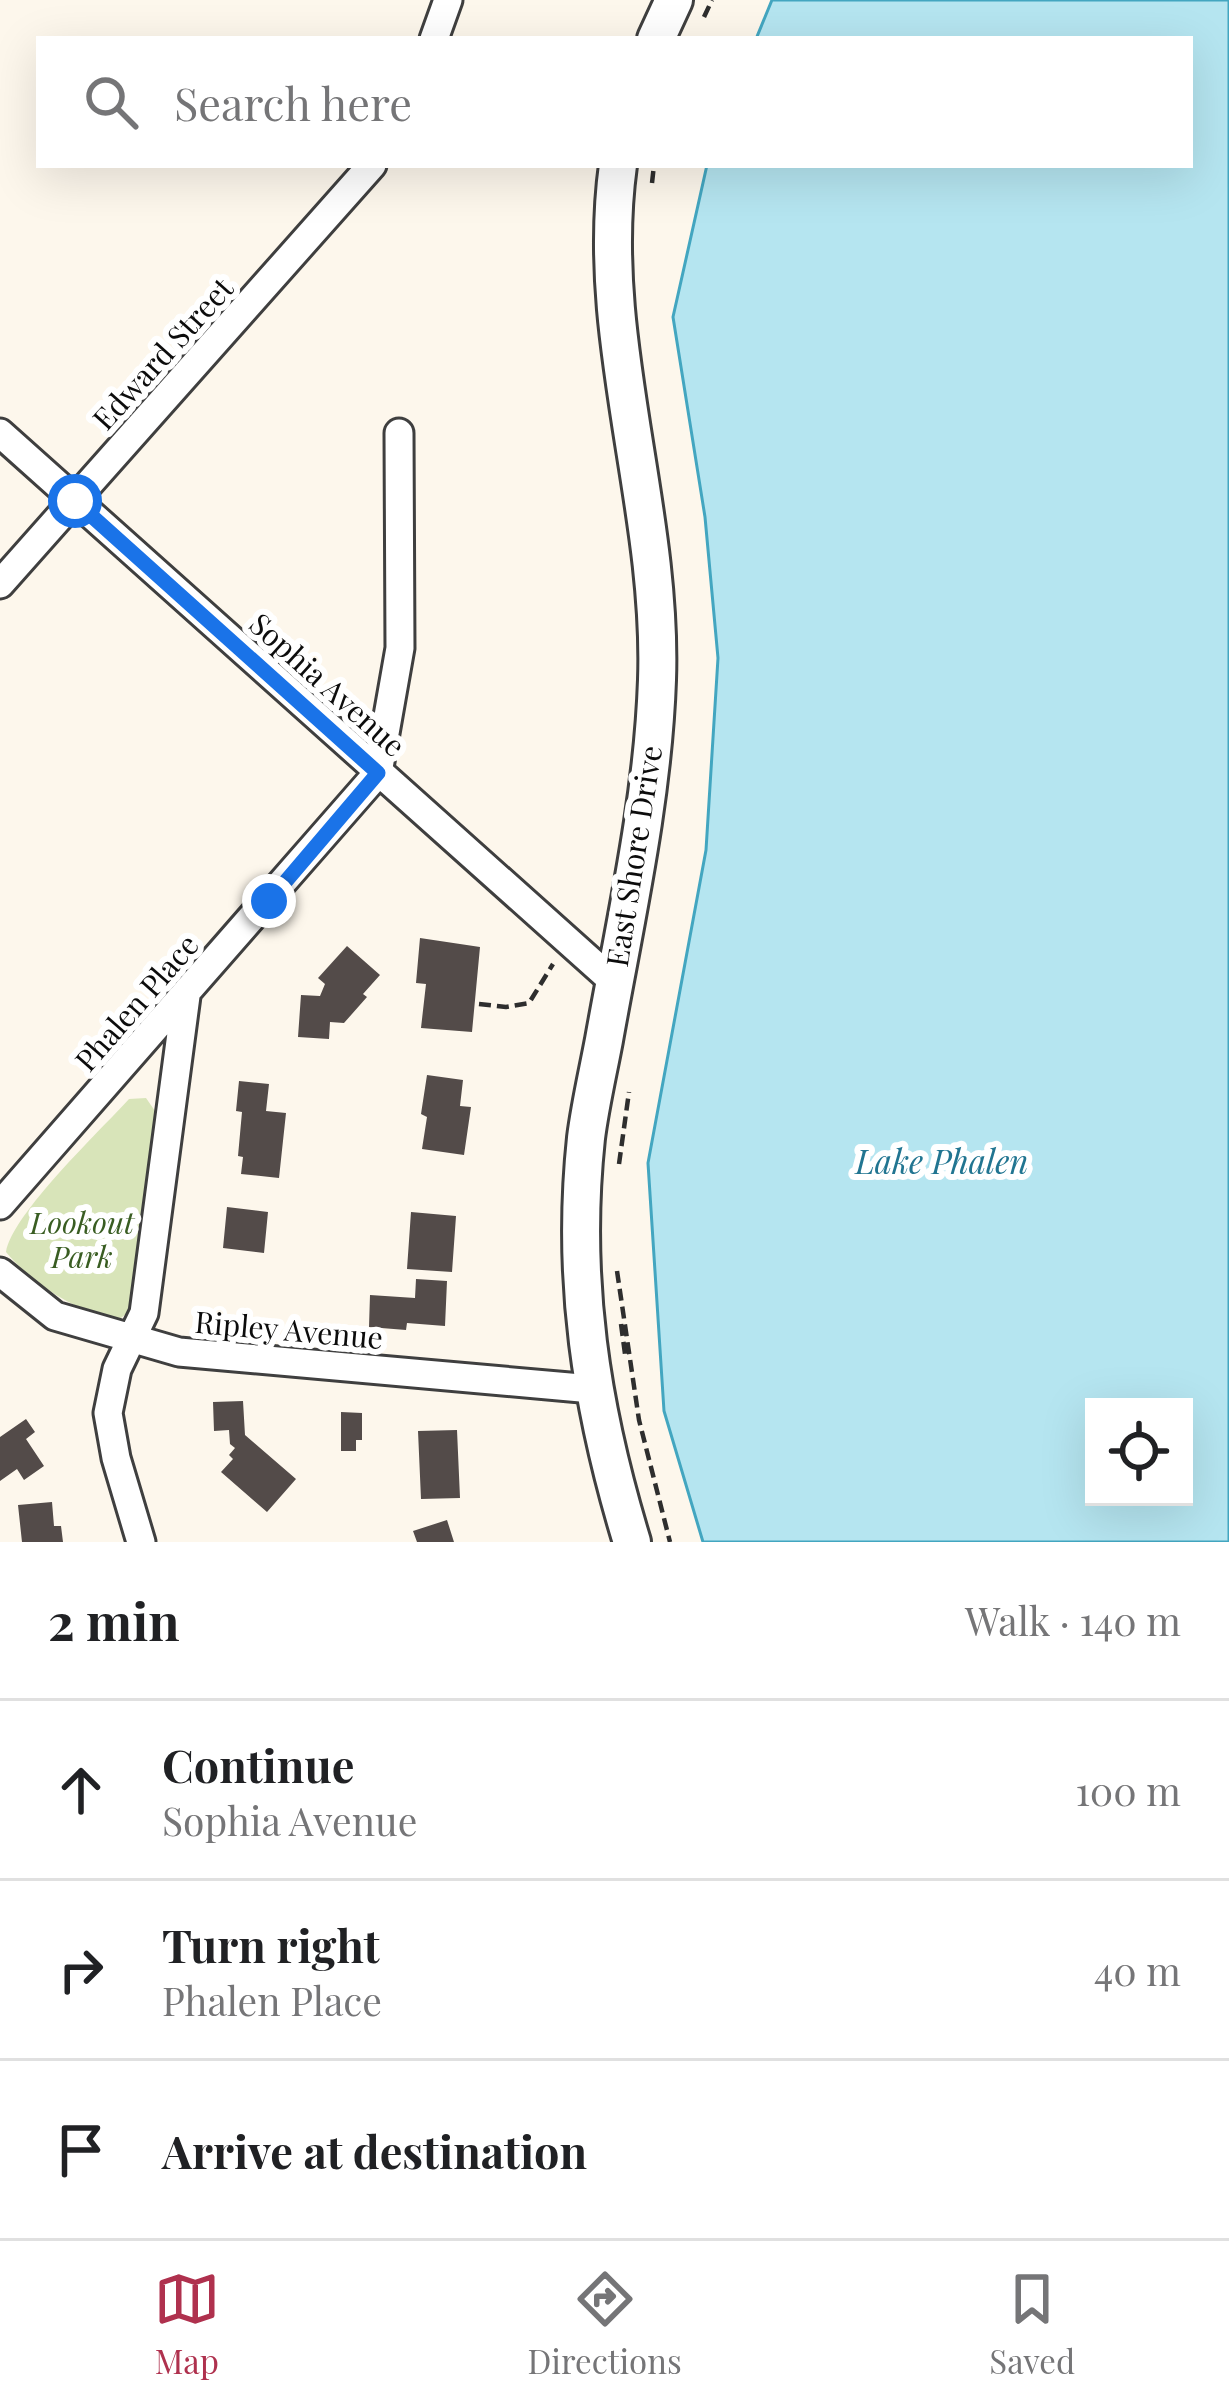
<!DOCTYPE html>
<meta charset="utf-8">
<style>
body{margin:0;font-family:"Playfair Display",serif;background:#f6f6f6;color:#202124}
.controls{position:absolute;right:36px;bottom:36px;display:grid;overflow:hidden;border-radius:0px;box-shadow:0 12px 48px #0002}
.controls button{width:108px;height:108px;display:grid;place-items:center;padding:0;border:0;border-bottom:3px solid #e0e0e0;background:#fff;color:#202124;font:60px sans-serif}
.stop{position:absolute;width:36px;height:36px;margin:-27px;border:9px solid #1a73e8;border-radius:50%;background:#fff}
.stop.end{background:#1a73e8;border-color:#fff;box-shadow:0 3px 12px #0008}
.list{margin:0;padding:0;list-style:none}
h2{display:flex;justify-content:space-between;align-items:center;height:156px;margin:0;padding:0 48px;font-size:51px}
h2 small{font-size:39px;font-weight:400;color:#757577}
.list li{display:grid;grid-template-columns:78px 1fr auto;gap:36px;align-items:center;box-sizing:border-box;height:180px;padding:0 48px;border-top:3px solid #e0e0e0}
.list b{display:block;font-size:45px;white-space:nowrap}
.list p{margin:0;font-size:39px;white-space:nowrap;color:#757577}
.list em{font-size:39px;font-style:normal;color:#757577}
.icon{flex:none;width:66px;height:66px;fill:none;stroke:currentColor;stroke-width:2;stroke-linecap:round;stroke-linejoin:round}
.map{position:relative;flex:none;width:1229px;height:1542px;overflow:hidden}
.search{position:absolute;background:#fff;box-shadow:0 12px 48px #0002;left:36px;right:36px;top:36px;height:132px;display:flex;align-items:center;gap:30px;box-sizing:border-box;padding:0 42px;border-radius:0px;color:#757577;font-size:45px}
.sheet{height:696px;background:#fff}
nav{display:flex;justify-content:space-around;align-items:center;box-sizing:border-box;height:168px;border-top:3px solid #e0e0e0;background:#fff;font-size:33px;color:#757577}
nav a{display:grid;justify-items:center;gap:6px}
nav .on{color:#af314e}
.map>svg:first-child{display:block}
.green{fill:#d8e4b9}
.water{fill:#b5e5f0;stroke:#43a6c0;stroke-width:3;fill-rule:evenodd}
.building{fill:#534b49}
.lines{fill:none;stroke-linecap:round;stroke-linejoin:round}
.minor-casing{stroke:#3f3f3f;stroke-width:33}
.tertiary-casing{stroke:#3f3f3f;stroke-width:42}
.path{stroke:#2e2e2e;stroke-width:4.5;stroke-dasharray:12 6;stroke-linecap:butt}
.minor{stroke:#fff;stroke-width:27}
.tertiary{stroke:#fff;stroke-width:36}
.route{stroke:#1a73e8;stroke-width:15}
.labels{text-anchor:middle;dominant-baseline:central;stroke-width:12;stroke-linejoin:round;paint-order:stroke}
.street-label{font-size:30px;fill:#0c0c0c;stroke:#fff}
.park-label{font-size:30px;font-style:italic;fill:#395d22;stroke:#fff}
.water-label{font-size:33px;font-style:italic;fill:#217591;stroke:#fff}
</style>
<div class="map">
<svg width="1229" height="1542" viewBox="0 0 1229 1542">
<rect width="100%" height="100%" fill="#fdf7ec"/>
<path class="green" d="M146 1098 155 1111 137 1288 130 1311 117 1321C75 1310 34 1286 6 1252 13 1213 99 1132 129 1099Z"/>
<path class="water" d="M772 0H1229V1542H703L664 1411 648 1163 706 850 718 658 705 517 673 317 707 165H1190V39H756ZM1094 1407H1184V1497H1094Z"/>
<path class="building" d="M420 938 480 947 472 1032 421 1028 426 984 416 983Z
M347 946 380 975 363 994 367 997 344 1023 330 1022 329 1039 298 1037 301 995 320 996 325 984 318 978Z
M427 1075 463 1080 460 1106 471 1107 464 1155 422 1149 427 1117 421 1114Z
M239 1081 269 1084 266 1111 286 1113 279 1178 241 1174 243 1157 238 1156 242 1112 236 1111Z
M227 1207 268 1212 264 1253 223 1248Z
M411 1212 456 1216 452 1272 407 1269Z
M416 1279 447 1281 445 1326 407 1323 406 1330 369 1327 370 1295 415 1298Z
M243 1401 245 1435 296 1479 267 1512 221 1472 233 1459 229 1455 235 1448 230 1444 229 1430 214 1431 213 1402Z
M341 1412 362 1413V1440H356V1451H341Z
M26 1419 35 1432 26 1439 44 1466 24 1480 17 1469 0 1481V1437Z
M457 1430 460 1498 421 1499 418 1431Z
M52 1502 54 1526H61L63 1542H22L18 1505Z
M447 1520 454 1542H417L413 1531Z"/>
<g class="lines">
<g class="minor-casing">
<path id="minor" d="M434 39 448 0
M0 433 614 982
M0 584 372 165
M0 1205 378 773 400 648 399 433
M0 1272 55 1316 179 1352 592 1389
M141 1542 116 1458 108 1413 117 1369 144 1313 186 996"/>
</g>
<g class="tertiary-casing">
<path id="tertiary" d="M656 39 674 0
M618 165C594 338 663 507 657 680 653 800 625 922 604 1040 598 1072 590 1106 586 1138 571 1279 591 1408 632 1542"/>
</g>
<path class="path" d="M704 17 712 0
M652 183 654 165
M479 1004 506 1007 529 1003 553 964
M619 1164 629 1092
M617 1271 639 1420 670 1542
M621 1324 625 1354"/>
<use href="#minor" class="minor"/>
<use href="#tertiary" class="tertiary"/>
</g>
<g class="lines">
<path class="route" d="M75 501 378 773 269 901"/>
</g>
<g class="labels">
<g class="street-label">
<text transform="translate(162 353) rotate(-48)">Edward Street</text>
<text transform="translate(328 684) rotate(42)">Sophia Avenue</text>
<text transform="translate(633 856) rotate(-81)">East Shore Drive</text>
<text transform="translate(136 1002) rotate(-49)">Phalen Place</text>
<text transform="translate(289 1329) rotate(5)">Ripley Avenue</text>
</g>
<g class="park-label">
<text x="82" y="1222">Lookout<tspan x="82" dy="34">Park</tspan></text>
</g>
<g class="water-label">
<text x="942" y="1160">Lake Phalen</text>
</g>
</g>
</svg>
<div class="controls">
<button><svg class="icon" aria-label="locate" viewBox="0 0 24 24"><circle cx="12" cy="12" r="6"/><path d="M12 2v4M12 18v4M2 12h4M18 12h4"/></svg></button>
</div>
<div class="stop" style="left:75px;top:501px"></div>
<div class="stop end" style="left:269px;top:901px"></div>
<div class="search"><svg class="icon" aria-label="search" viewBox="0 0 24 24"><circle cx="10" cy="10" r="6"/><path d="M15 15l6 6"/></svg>Search here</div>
</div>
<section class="sheet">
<h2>2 min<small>Walk · 140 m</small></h2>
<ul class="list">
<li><svg class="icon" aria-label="ahead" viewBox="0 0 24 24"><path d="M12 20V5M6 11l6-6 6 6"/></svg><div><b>Continue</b><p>Sophia Avenue</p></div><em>100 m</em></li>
<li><svg class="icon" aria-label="right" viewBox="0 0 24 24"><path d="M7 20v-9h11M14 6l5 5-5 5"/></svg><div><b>Turn right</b><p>Phalen Place</p></div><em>40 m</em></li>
<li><svg class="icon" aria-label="arrive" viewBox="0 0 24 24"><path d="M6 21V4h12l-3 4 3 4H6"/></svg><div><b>Arrive at destination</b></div></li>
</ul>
</section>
<nav>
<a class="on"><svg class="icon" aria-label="map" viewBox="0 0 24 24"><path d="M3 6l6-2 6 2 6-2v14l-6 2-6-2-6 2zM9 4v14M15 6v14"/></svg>Map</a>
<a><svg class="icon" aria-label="directions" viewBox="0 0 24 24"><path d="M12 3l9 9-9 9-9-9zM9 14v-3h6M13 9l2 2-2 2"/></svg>Directions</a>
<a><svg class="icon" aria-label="saved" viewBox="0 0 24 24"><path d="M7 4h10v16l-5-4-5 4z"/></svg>Saved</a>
</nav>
